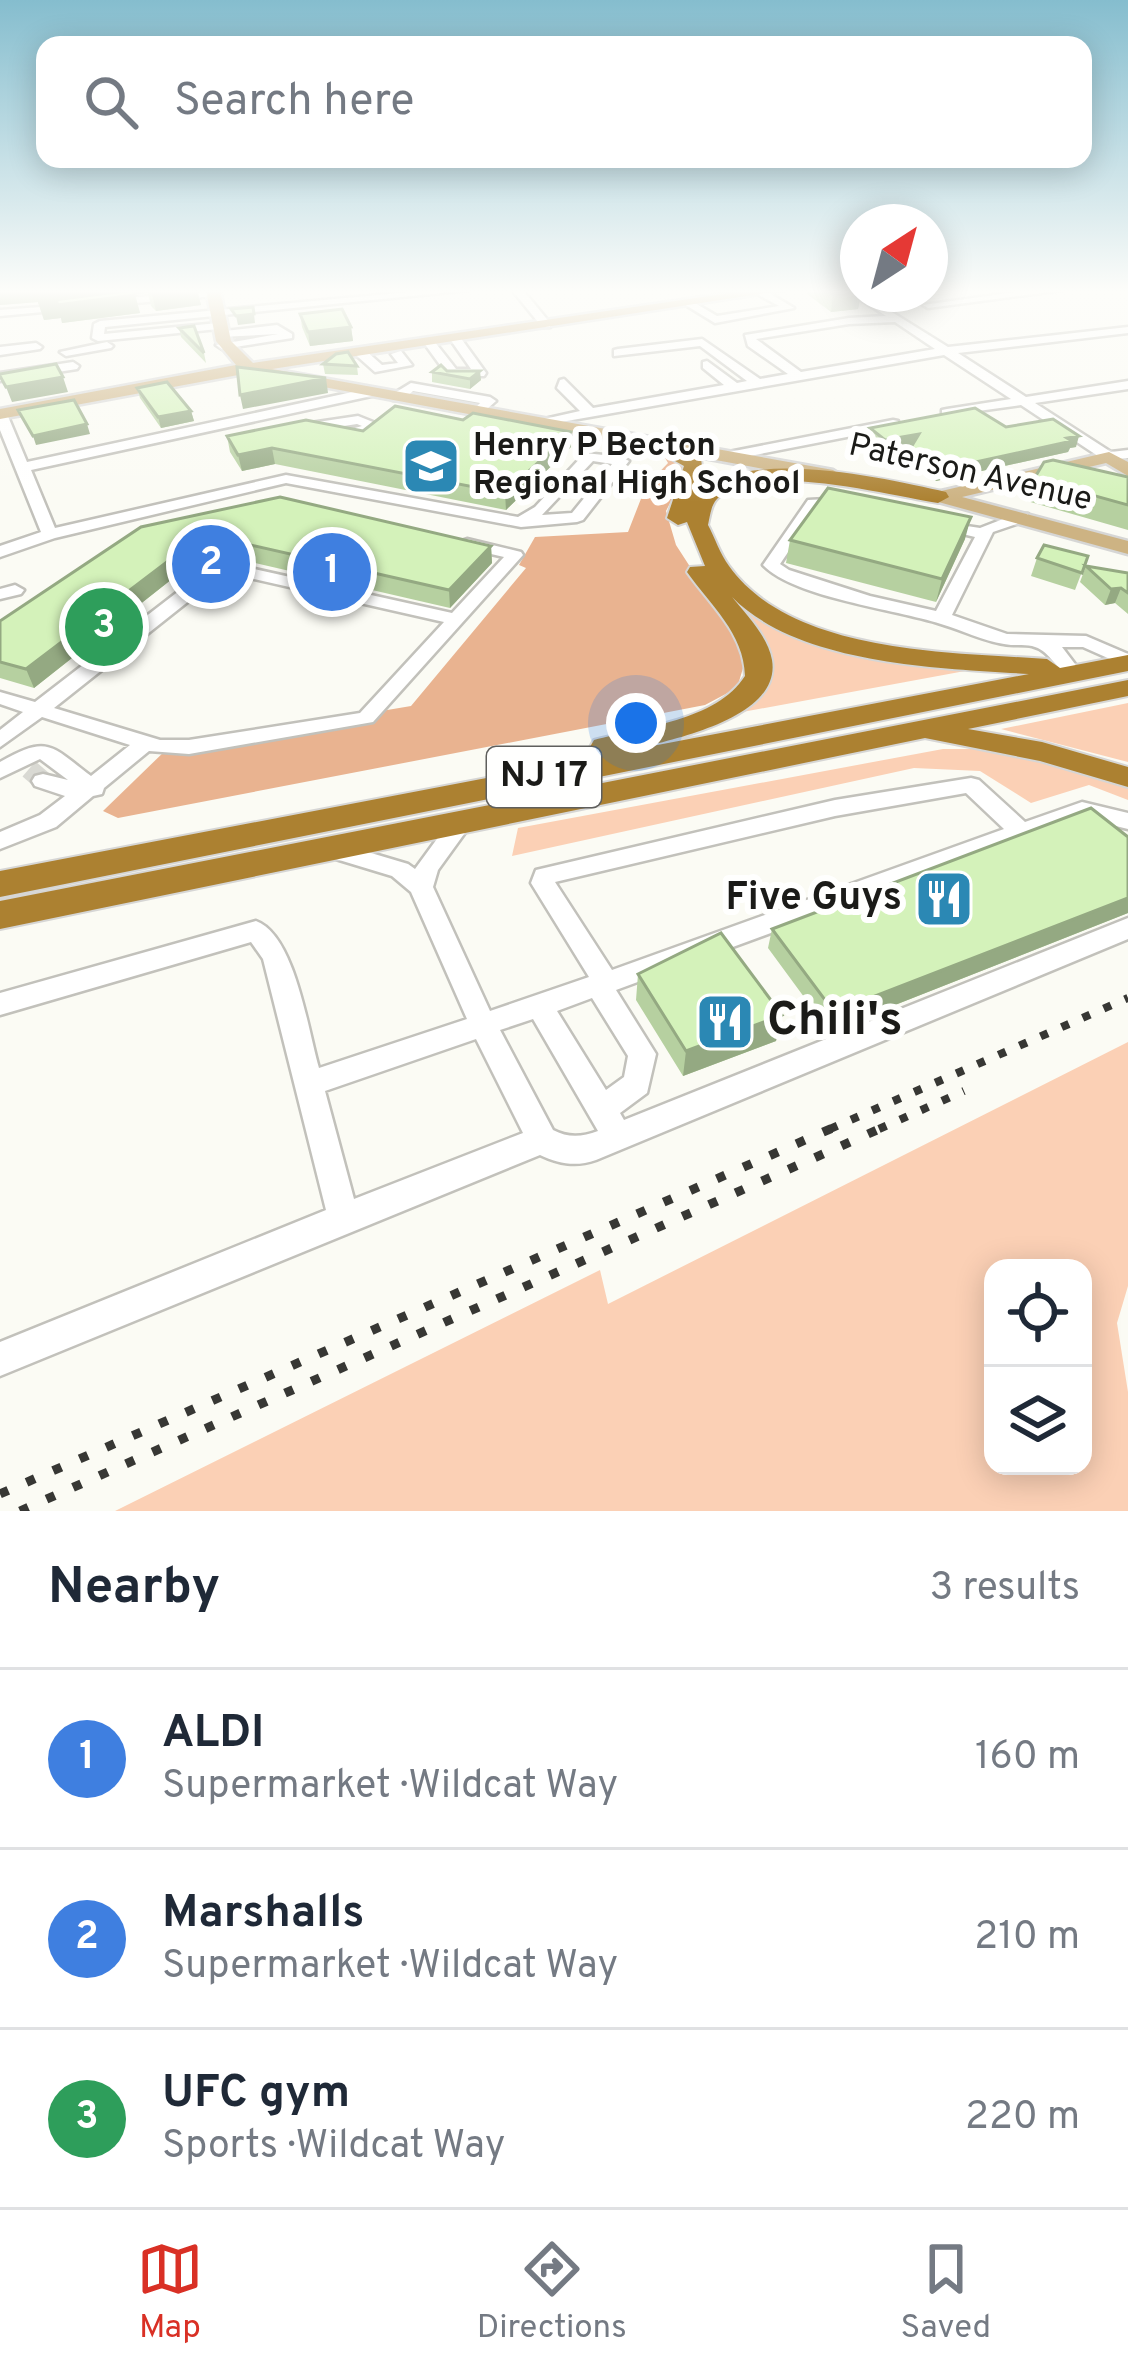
<!DOCTYPE html>
<meta charset="utf-8">
<style>
body{margin:0;font-family:Overpass,sans-serif;background:#f6f6f7;color:#1f2937}
.controls{position:absolute;right:36px;bottom:36px;display:grid;overflow:hidden;border-radius:24px;box-shadow:0 6px 30px #0003}
.controls button{width:108px;height:108px;display:grid;place-items:center;padding:0;border:0;border-bottom:3px solid #e0e1e3;background:#fff;color:#1f2937;font:60px sans-serif}
.compass{position:absolute;left:840px;top:204px;width:108px;height:108px;border-radius:50%;background:#fff;box-shadow:0 6px 30px #0003;rotate:36deg}
.you{position:absolute;left:636px;top:723px;width:42px;height:42px;margin:-30px;border:9px solid #fff;border-radius:50%;background:#1a73e8;box-shadow:0 0 0 18px #1a73e833}
.badge{display:grid;place-items:center;width:78px;height:78px;border-radius:50%;background:#d93025;color:#fff;font-size:39px;font-weight:700}
.pin{position:absolute;translate:-50% -50%;border:6px solid #fff;box-shadow:0 3px 12px #0006}
.list{margin:0;padding:0;list-style:none}
h2{display:flex;justify-content:space-between;align-items:center;height:156px;margin:0;padding:0 48px;font-size:51px}
h2 small{font-size:39px;font-weight:400;color:#747a83}
.list li{display:grid;grid-template-columns:78px 1fr auto;gap:36px;align-items:center;box-sizing:border-box;height:180px;padding:0 48px;border-top:3px solid #e0e1e3}
.list b{display:block;font-size:45px;white-space:nowrap}
.list p{margin:0;font-size:39px;white-space:nowrap;color:#747a83}
.list em{font-size:39px;font-style:normal;color:#747a83}
.icon{flex:none;width:66px;height:66px;fill:none;stroke:currentColor;stroke-width:2;stroke-linecap:round;stroke-linejoin:round}
.map{position:relative;flex:none;width:1128px;height:1511px;overflow:hidden}
.search{position:absolute;background:#fff;box-shadow:0 6px 30px #0003;left:36px;right:36px;top:36px;height:132px;display:flex;align-items:center;gap:30px;box-sizing:border-box;padding:0 42px;border-radius:24px;color:#747a83;font-size:45px}
.sheet{height:696px;background:#fff}
nav{display:flex;justify-content:space-around;align-items:center;box-sizing:border-box;height:168px;border-top:3px solid #e0e1e3;background:#fff;font-size:33px;color:#747a83}
nav a{display:grid;justify-items:center;gap:6px}
nav .on{color:#d93025}
.map>svg:first-child{display:block}
.green{fill:#fbd0b5;fill-rule:evenodd}
.forest{fill:#e9b390}
.lines{fill:none;stroke-linecap:round;stroke-linejoin:round}
.minor-tunnel{stroke:#d9d9d3;stroke-width:20;stroke-dasharray:20 10;stroke-linecap:butt}
.minor-casing{stroke:#c2c1bb;stroke-width:5}
.major-casing{stroke:#d6d6d5;stroke-width:5}
.highway-casing{stroke:#d6d6d5;stroke-width:4}
.minor{fill:#fff;fill-rule:evenodd}
.major{fill:#cdb383;fill-rule:evenodd}
.highway{fill:#ac8131;fill-rule:evenodd}
.rail-far1{stroke:#373734;stroke-width:8;stroke-dasharray:8 15;stroke-linecap:butt}
.rail{stroke:#373734;stroke-width:9;stroke-dasharray:9 20;stroke-linecap:butt}
.wall{fill:#b6d0a0}
.shaded-wall{fill:#94a982}
.building{fill:#d4f2ba;stroke:#94a982;stroke-width:3}
.labels{text-anchor:middle;dominant-baseline:central;stroke-width:12;stroke-linejoin:round;paint-order:stroke}
.far-poi-label{font-size:33px;font-weight:bold;fill:#1b1b18;stroke:#fffffe;text-anchor:start}
.far-street-label{font-size:33px;fill:#1b1b18;stroke:#fffffe}
.shield{fill:#fffffe;stroke:#5f5f5d;stroke-width:3}
.shield-label{font-size:36px;font-weight:bold;fill:#1b1b18}
.poi-label{font-size:39px;font-weight:bold;fill:#1b1b18;stroke:#fffffe;text-anchor:end}
.near-poi-label{font-size:48px;font-weight:bold;fill:#1b1b18;stroke:#fffffe;text-anchor:start}
</style>
<div class="map">
<svg width="1128" height="1511" viewBox="0 0 1128 1511">
<rect width="100%" height="100%" fill="#fbfbf4"/>
<path class="green" d="M734 595 767 615 965 671 737 713C804 677 764 642 734 595Z
M1128 703V762L1001 729Z
M943 749H999L1128 782V800L1089 785 1031 803 980 771 914 768 512 856 518 828Z
M1128 1042V1286L1117 1323 1128 1392V1511H115L600 1270 608 1304ZM993 1268H1083V1466H993Z"/>
<path class="forest" d="M660 449 683 458 686 472 666 511 676 545 747 655 737 688 705 705 118 818 103 811 169 747 411 706 526 568 519 565 535 537 628 532 646 486 668 463Z"/>
<g class="lines">
<path class="minor-tunnel" d="M29 769 43 781"/>
<g class="minor-casing">
<path id="minor" d="M432 290H470L105 327 104 334 218 323 224 326 218 329 98 341 92 338 94 324 100 321Z
M512 290H523L550 323V327H542Z
M764 290 794 308 715 323 684 304 693 302 717 316 779 306 759 295V291Z
M1030 290H1064L928 308 923 305Z
M218 291 214 296 113 305 108 302 113 299Z
M858 291 948 347 1128 327V333L958 353 1026 397 1128 381V389L1035 403 1111 452 1128 450V458L1104 460 1021 405 942 416V410L947 409 1011 399 944 355 538 426 531 422 580 411 557 388 560 380 564 379 593 408 724 385 703 368V362L707 361 737 383 747 381 700 346 614 356V350L618 349 702 339 760 379 788 374 748 346 745 335 849 318 886 316 855 296ZM895 322 935 349 801 372 756 339 849 324Z
M68 305 64 310 0 316V310Z
M277 325 292 334V338L222 349 216 345 278 334 220 337 216 336V332Z
M452 337H460L486 373 484 376H448L424 343 434 341 456 369H471L450 339Z
M107 342 113 346 111 348 66 356 60 352Z
M36 343 42 347 40 349 0 355V347Z
M357 350H365L382 365 398 363 391 354 401 351 412 365 375 372 357 356Z
M73 362 79 366 77 369 0 381V373Z
M411 383 490 397 496 401 479 416 472 412 480 403 413 391 403 400H393V394Z
M371 388 376 389V395L31 470 55 528 286 475 518 517 535 507 585 453 622 457 629 461 583 520 577 522 521 527 286 483 55 538 0 557V546L41 532 0 430V410L7 414 27 462ZM593 461 612 464 572 513 542 515Z
M358 416 378 424 369 435 344 437V431L362 426 357 424 304 432 297 428 304 424Z
M893 420 898 421V427L729 460 722 456 729 452Z
M845 498 850 500V506L818 508 780 564 789 570 870 596 936 611 975 537 934 527V521L980 528 1016 514H1028V520L993 532 952 615 1007 634 1086 636 1128 654V667L1083 647H1062L1078 668 1068 674C1054 667 1049 650 1032 646 1023 644 1013 646 1004 644 983 641 962 630 941 624 895 609 795 598 763 565L808 500Z
M467 539 521 552 523 555 373 722 189 754 149 751 104 788 102 794 93 796 56 827 0 849V832L40 815 65 796 35 786 32 781 35 776 43 774 68 780 40 759 0 778V762C48 735 50 745 91 776L130 745 42 717 0 747V730L23 712 0 704V692L35 702 197 577 241 566 452 613 504 557 461 547V541ZM241 576 444 622 360 713 189 740H160L54 708 209 585Z
M15 585 24 590 21 594 0 599V589Z
M971 778 979 780 1025 822 1082 802 1128 813V829L1083 818 616 990 656 1054 647 1093 620 1113 624 1120 1128 918V939L596 1160C576 1167 559 1164 540 1155L0 1376V1342L326 1210 263 959 251 942 0 1015V993L256 921C295 935 308 1031 319 1068L467 1019 411 892 392 876 326 856 322 850 326 844 334 842 408 864 415 869 453 817H469L472 823 438 870 433 887 490 1011 589 977 531 883 536 870 835 800ZM966 793 1004 829 612 970 555 882 835 816ZM592 998 628 1056 624 1077 606 1090 557 1011ZM533 1019 598 1131C582 1137 568 1138 553 1130L500 1030ZM476 1039 523 1133 354 1199 325 1091Z"/>
</g>
<g class="major-casing">
<path id="major" d="M206 290H220L231 341 253 363 750 290H785L272 369 833 470 842 476 833 482 249 373 0 419V409L236 365 216 341Z
M1109 452 1128 462V476L1106 463 962 497 1128 541V554L902 492 912 486 937 492Z"/>
</g>
<g class="highway-casing">
<path id="highway" d="M650 439H664L701 459 704 480 698 495C742 445 887 479 946 492L949 497 938 503C891 496 753 459 717 499 711 505 710 516 708 525 715 538 720 554 729 566 792 654 950 652 1047 659L1060 668 1128 655V671L0 897V871L602 756 590 747 594 740C642 727 716 721 745 676 744 633 711 606 687 572L690 567 705 566 687 522 678 525 667 518 684 466 650 447ZM732 597C799 665 939 668 1029 674L626 751C668 741 782 719 772 660 768 637 747 615 732 597Z
M1128 680V696L968 729 1042 742 1128 767V787L1040 761 925 738 0 929V901Z"/>
</g>
<use href="#minor" class="minor"/>
<use href="#major" class="major"/>
<use href="#highway" class="highway"/>
<path class="rail-far1" d="M830 1129 1128 998
M879 1129 964 1091"/>
<path class="rail" d="M0 1494 837 1126
M20 1511 886 1126"/>
</g>
<path class="wall" d="M0 290H197L201 305 156 311 151 306 148 293 135 294 140 313 62 323 61 318 44 320 38 302 0 305Z
M807 290H858V294H861L858 309 831 312 807 294Z
M300 314 351 327 353 341 310 346 302 327Z
M179 328 204 353 206 363 181 337Z
M323 364 357 366 358 375 325 374Z
M447 371 481 380 470 389 432 382V372Z
M137 388 191 411 194 421 161 428 140 398Z
M1006 427 1076 447 1070 448 1068 452 936 481 908 459 912 446 882 450 868 438 870 428Z
M363 431 571 447 506 510 275 464 242 471 230 452 227 436Z
M1128 477V530L1027 501 1034 479Z
M141 527 491 546 492 563 450 608 246 561 172 579 34 688 0 678V621Z
M965 539 936 602 786 563 790 540Z
M1088 556 1075 590 1031 576 1037 558Z
M1086 566 1128 573V614L1115 603 1105 605 1080 582Z
M1128 837V913L829 1031 768 948 772 929Z
M638 974 782 1015 776 1041 683 1076 636 1000Z"/>
<path class="shaded-wall" d="M43 290H147L148 293 57 301 135 295 140 313 62 323 61 318 44 320 38 302 0 305V294Z
M188 290H197L201 305 156 311 152 294Z
M858 291V294H861L858 309 831 312 833 294Z
M254 314 255 323 238 325 236 316Z
M351 327 353 341 310 346 308 332Z
M480 371 481 380 470 389V379Z
M63 377 68 392 12 402 6 387Z
M326 378 328 393 243 409 240 395Z
M191 411 194 421 161 428 158 417Z
M87 424 90 434 36 445 33 436Z
M571 432V447L506 510 505 493Z
M919 434 917 445 882 450 885 440Z
M1079 436 1076 447 1070 448 1068 452 936 481 939 470Z
M272 448 275 464 242 471 238 455Z
M971 517 965 539 936 602 942 579Z
M242 543 246 561 172 579 34 688 26 669 167 562Z
M491 546 492 563 450 608 449 590Z
M1121 588 1115 603 1105 605 1111 589Z
M1128 898V913L829 1031 834 1012Z
M782 1015 776 1041 683 1076 686 1051Z"/>
<path class="building" d="M0 290H43L0 294Z
M132 290 135 295 57 305V300L38 302Z
M148 290H188L152 294Z
M828 290H858V291L833 294Z
M253 307 254 314 236 316 231 309Z
M342 309 351 327 308 332 300 314Z
M194 326 204 353 179 328Z
M348 352 357 366 323 364 336 354Z
M56 364 63 377 6 387 0 376V374Z
M441 365 447 371H480L470 379 432 372Z
M237 367 326 378 240 395Z
M167 382 191 411 158 417 137 388Z
M74 400 87 424 33 436 18 410Z
M395 406 463 420 473 413 571 432 505 493 272 448 238 455 227 436 306 420 363 431Z
M975 408 1006 427 1053 419 1079 436 1067 438 1072 441 939 470 910 449 919 434 885 440 870 428Z
M1053 460 1128 477V505L1034 479 1044 462Z
M828 488 971 517 942 579 790 540Z
M280 497 491 546 449 590 242 543 167 562 26 669 0 662V621L141 527Z
M1044 545 1088 556 1082 573 1037 558Z
M1086 566 1128 573V593L1121 588 1111 589Z
M1091 808 1128 837V898L834 1012 772 929Z
M721 933 782 1015 686 1051 638 974Z"/>
<linearGradient id="sky" x2="0" y2="1"><stop stop-color="#85bdce"/><stop offset="0.58" stop-color="#fdfdfa"/><stop offset="1" stop-color="#fdfdfa" stop-opacity="0"/></linearGradient>
<rect width="1128" height="502" fill="url(#sky)"/>
<defs>
<g id="school-square" transform="scale(3)"><rect x="-9" y="-9" width="18" height="18" rx="4" fill="#2b88b4" stroke="#fffffe"/><path d="M0-5L7-2L0 1L-7-2ZM-4 1L0 2.5L4 1V4Q0 6-4 4Z" fill="#fff"/></g>
<g id="restaurant-square" transform="scale(3)"><rect x="-9" y="-9" width="18" height="18" rx="4" fill="#2b88b4" stroke="#fffffe"/><path d="M-5-6h1v4h1v-4h1v4h1v-4h1v5L-1.5 .5V6h-2V.5L-5-1ZM5-6V6H3V1.5H1.5Q1.5-4 5-6Z" fill="#fff"/></g>
</defs>
<g fill-rule="evenodd">
<use href="#school-square" x="431" y="466"/>
<use href="#restaurant-square" x="944" y="899"/>
<use href="#restaurant-square" x="725" y="1022"/>
</g>
<g class="labels">
<g class="far-poi-label">
<text x="473" y="447">Henry P Becton<tspan x="473" dy="38">Regional High School</tspan></text>
</g>
<g class="far-street-label">
<text transform="translate(970 474) rotate(13)">Paterson Avenue</text>
</g>
<rect class="shield" x="487" y="747" width="114" height="60" rx="9"/>
<g class="shield-label">
<text x="544" y="777">NJ 17</text>
</g>
<g class="poi-label">
<text x="902" y="899">Five Guys</text>
</g>
<g class="near-poi-label">
<text x="767" y="1022">Chili's</text>
</g>
</g>
</svg>
<div class="controls">
<button><svg class="icon" aria-label="locate" viewBox="0 0 24 24"><circle cx="12" cy="12" r="6"/><path d="M12 2v4M12 18v4M2 12h4M18 12h4"/></svg></button>
<button><svg class="icon" aria-label="layers" viewBox="0 0 24 24"><path d="M12 4l9 5-9 5-9-5zM3 14l9 5 9-5"/></svg></button>
</div>
<svg class="compass" viewBox="-18 -18 36 36"><path d="M0-13l5 13h-10z" fill="#e53935"/><path d="M0 13l5-13h-10z" fill="#747a83"/></svg>
<div class="you"></div>
<div class="pin badge" style="left:332px;top:572px;background:#3f7fe0">1</div>
<div class="pin badge" style="left:211px;top:564px;background:#3f7fe0">2</div>
<div class="pin badge" style="left:104px;top:627px;background:#2e9e5b">3</div>
<div class="search"><svg class="icon" aria-label="search" viewBox="0 0 24 24"><circle cx="10" cy="10" r="6"/><path d="M15 15l6 6"/></svg>Search here</div>
</div>
<section class="sheet">
<h2>Nearby<small>3 results</small></h2>
<ul class="list">
<li><span class="badge" style="background:#3f7fe0">1</span><div><b>ALDI</b><p>Supermarket · Wildcat Way</p></div><em>160 m</em></li>
<li><span class="badge" style="background:#3f7fe0">2</span><div><b>Marshalls</b><p>Supermarket · Wildcat Way</p></div><em>210 m</em></li>
<li><span class="badge" style="background:#2e9e5b">3</span><div><b>UFC gym</b><p>Sports · Wildcat Way</p></div><em>220 m</em></li>
</ul>
</section>
<nav>
<a class="on"><svg class="icon" aria-label="map" viewBox="0 0 24 24"><path d="M3 6l6-2 6 2 6-2v14l-6 2-6-2-6 2zM9 4v14M15 6v14"/></svg>Map</a>
<a><svg class="icon" aria-label="directions" viewBox="0 0 24 24"><path d="M12 3l9 9-9 9-9-9zM9 14v-3h6M13 9l2 2-2 2"/></svg>Directions</a>
<a><svg class="icon" aria-label="saved" viewBox="0 0 24 24"><path d="M7 4h10v16l-5-4-5 4z"/></svg>Saved</a>
</nav>
